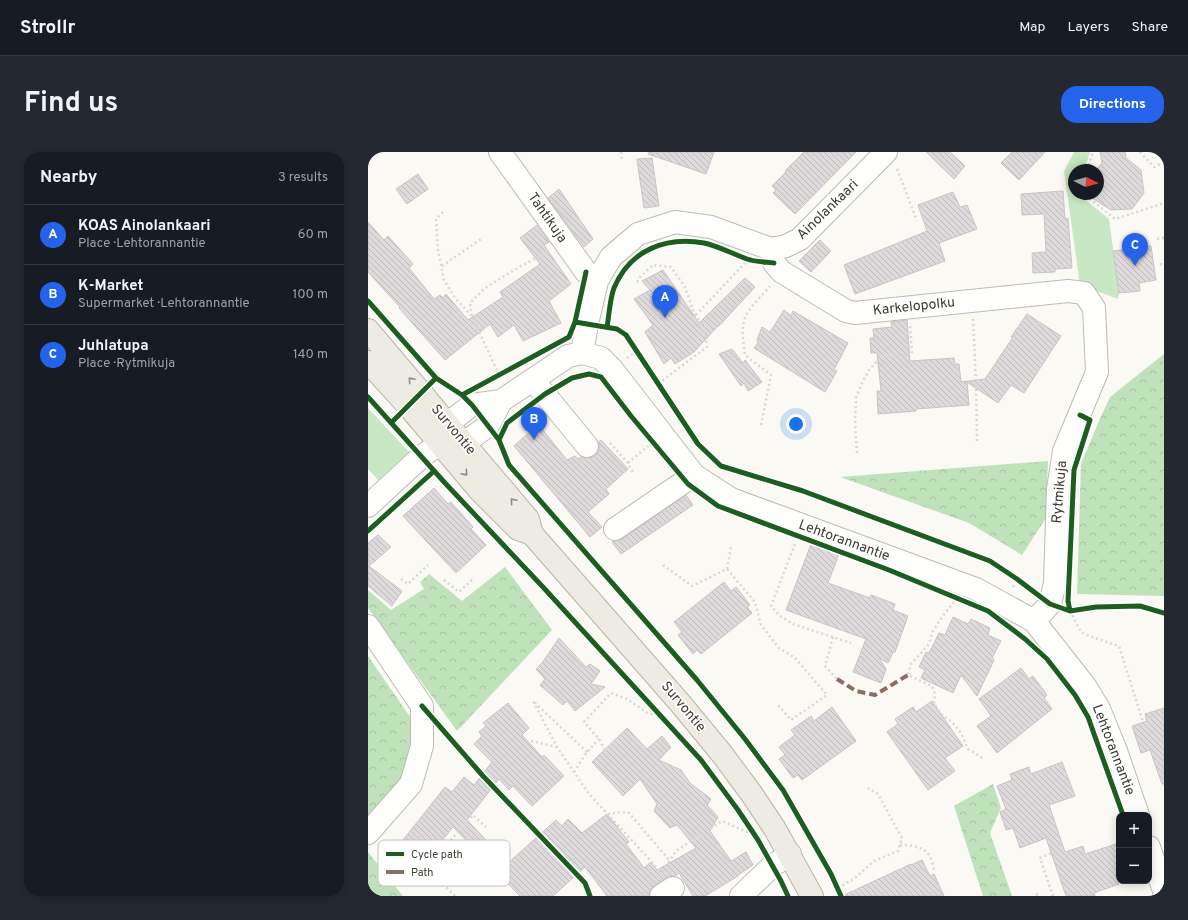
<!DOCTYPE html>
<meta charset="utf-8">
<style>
body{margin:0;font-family:Overpass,sans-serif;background:#242831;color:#f1f3f6}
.controls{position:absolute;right:12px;bottom:12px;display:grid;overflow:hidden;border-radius:8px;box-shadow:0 2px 10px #0003}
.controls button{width:36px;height:36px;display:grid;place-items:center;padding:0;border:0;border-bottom:1px solid #363941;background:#171b24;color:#f1f3f6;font:20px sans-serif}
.compass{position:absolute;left:700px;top:12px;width:36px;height:36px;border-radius:50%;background:#171b24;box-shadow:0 2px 10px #0003;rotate:96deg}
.you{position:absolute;left:428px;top:272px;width:14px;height:14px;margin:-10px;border:3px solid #fff;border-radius:50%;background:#1a73e8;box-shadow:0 0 0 6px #1a73e833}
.badge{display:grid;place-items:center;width:26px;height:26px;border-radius:50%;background:#2563eb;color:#fff;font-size:13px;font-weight:700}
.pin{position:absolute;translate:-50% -33px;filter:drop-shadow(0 1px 2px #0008)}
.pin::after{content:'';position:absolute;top:21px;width:14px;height:12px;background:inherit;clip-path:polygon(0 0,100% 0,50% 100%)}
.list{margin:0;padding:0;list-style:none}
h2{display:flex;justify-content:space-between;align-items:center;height:52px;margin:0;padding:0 16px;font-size:17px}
h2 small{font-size:13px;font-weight:400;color:#9ea1a6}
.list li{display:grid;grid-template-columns:26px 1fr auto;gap:12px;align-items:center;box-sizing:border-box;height:60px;padding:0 16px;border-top:1px solid #363941}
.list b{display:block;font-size:15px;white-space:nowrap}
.list p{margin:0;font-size:13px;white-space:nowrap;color:#9ea1a6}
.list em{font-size:13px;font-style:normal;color:#9ea1a6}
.map{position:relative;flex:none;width:796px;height:744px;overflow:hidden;border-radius:16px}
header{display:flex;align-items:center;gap:24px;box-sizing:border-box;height:56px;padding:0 20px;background:#171b24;border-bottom:1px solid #363941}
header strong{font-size:19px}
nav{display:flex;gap:22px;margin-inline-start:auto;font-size:14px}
.intro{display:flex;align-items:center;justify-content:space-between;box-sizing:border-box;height:96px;padding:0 24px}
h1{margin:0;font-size:28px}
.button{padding:10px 18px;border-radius:16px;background:#2563eb;color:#fff;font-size:14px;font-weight:700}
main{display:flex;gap:24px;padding:0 24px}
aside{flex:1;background:#171b24;border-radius:16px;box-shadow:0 2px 10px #0003}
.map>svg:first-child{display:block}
.green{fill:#c7e8c2}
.forest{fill:url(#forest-crowns)}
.building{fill:url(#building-back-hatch);stroke:#c8c4c5}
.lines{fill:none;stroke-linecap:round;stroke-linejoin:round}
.minor-casing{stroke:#bebbb5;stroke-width:24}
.major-casing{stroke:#b9b5a4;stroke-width:24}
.path{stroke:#d9d7d4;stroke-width:2.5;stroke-dasharray:2 3;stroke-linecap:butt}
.minor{stroke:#fefefd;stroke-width:22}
.major{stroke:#edebe2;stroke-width:22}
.quiet{stroke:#8d6e63;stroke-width:4;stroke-dasharray:8 4;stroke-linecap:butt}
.cycleway-casing{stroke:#fff;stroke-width:8}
.cycleway{stroke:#1b5e20;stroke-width:5}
.oneway{stroke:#8e8b82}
.labels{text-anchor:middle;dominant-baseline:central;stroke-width:3.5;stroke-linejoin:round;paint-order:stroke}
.street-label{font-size:14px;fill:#413c33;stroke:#fff}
.key{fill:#fff;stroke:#c6c4c2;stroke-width:1}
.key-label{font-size:11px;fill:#413c33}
</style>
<header>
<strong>Strollr</strong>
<nav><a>Map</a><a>Layers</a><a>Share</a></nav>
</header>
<div class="intro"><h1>Find us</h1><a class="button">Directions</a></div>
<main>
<aside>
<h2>Nearby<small>3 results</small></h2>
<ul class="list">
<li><span class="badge">A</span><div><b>KOAS Ainolankaari</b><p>Place · Lehtorannantie</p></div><em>60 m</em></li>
<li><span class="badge">B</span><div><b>K-Market</b><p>Supermarket · Lehtorannantie</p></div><em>100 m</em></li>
<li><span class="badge">C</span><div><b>Juhlatupa</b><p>Place · Rytmikuja</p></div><em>140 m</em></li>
</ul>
</aside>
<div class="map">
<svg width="796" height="744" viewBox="0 0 796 744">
<defs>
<pattern id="forest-crowns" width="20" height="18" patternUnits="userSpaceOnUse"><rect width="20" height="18" fill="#bfe2ba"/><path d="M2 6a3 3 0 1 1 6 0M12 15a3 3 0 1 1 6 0" fill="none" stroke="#a5c3a0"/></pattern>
<pattern id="building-back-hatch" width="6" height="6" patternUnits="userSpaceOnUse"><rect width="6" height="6" fill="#dedadc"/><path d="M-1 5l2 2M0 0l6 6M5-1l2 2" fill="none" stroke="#c0bcbd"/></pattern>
</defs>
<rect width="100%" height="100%" fill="#faf9f4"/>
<path class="green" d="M706 0H722L716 18H706V42H717L719 49 741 67 751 141 750 147 712 133 696 19Z
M0 256 41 300 10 328 0 317Z"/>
<path class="forest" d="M796 202V444L709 442 713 312 731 269 742 245Z
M680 309 678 366 654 403 601 371 472 325Z
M137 415 184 478 89 579 0 456V438L23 458 56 437 52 430 61 422 94 449Z
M0 504 65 598 49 628 0 688Z
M625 632 633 656 622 681 644 744H615L586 654Z
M0 700 35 744H0Z"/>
<path class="building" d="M281 0H346L338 22 280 2Z
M436 0H488L427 62 405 41 408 38 404 34 418 20 417 19Z
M558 0H582L597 14 586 27Z
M644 0H677L651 28 633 11Z
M732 0H757L758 6 773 18 776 41 764 57 743 58 724 46 723 42H730V18H728L734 11Z
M284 6 291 54 276 56 269 7Z
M50 22 60 37 39 52 28 37Z
M191 37 225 87 216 95 180 46Z
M695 39 697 67 700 66 704 116 687 117V120L665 121 664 101 678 100 676 62 654 63 653 42Z
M585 40 592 55 599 53 609 77 571 91 577 109 487 142 476 113 559 79 550 53Z
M0 70 16 88 20 84 45 112 41 116 66 147 72 143 75 146 78 142 100 168 135 145 132 140 172 112 152 86 169 73 181 90 176 93 203 132 181 149 193 171 155 189 146 173 130 185 122 172 77 208 31 156 32 155 0 120Z
M452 88 463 99 443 120 431 109Z
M783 94 788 128 771 131 772 139 751 141 745 99Z
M295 118 331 171 377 126 387 135 351 174 350 173V174L326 200 307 212 303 206 296 212 277 180 285 173 266 147 282 138 274 129Z
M416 158 423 164 425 159 480 191 466 218 469 219 457 240 386 196 390 191 389 188 394 175 402 180Z
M659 162 693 184 656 241 643 233 630 251 599 230 601 253 548 257V259L510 262 509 239H513L509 201H503L502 186H506L505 177 524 175 523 170 539 168 542 209 586 206 587 212H591L593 230 617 227 645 185H643Z
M364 197 375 211 377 208 394 230 380 239 376 231 373 234 351 202Z
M170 272 199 308 207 304 210 307 213 305 221 306 227 304 231 299V292L230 290 233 288 260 317 238 337 241 342 220 360 234 375 222 385 146 294Z
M66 336 80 352 83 350 105 375 103 377 118 393 88 421 35 364Z
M318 343 325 353 253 402 244 390 254 387Z
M10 383 23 395 1 414 34 439 24 454 0 434V391Z
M443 392 471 402 460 431 502 446 503 443 527 452 525 458 540 464 527 500H525L520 511 511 506 518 517 513 531 485 520 498 487 418 458Z
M356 430 363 439 368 435 382 453 379 455 384 461 333 502 329 498 325 502 310 483 314 480 306 470Z
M585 465 600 472 603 467 622 476 620 483 633 489 624 506 626 508 609 544 593 523 585 541 553 526 557 518 551 515 558 500 561 501 571 481 577 483Z
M191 486 218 515 222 512 232 519 223 532 237 535 207 559 199 549 195 553 172 533 177 527 168 517 174 511Z
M653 516 661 527 665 524 679 543 676 546 684 557 629 601 609 574 623 564 611 547Z
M564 549 595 594 577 606 587 619 560 638 519 580 530 572 527 567 545 555 548 560Z
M140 551 161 576 154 583 174 605 176 603 177 604 196 624 164 654 145 634 141 638 131 627 99 668 140 711 188 668 194 674 200 667 214 681 239 662 261 690 258 692 276 716 283 710 289 718 328 696 309 673 302 676 286 659 289 652 272 627 255 644 224 610 259 576 279 597 294 584 303 595 291 608 313 618 322 631 343 647 339 653 350 665 342 679 363 709 378 700 385 713 370 723V724L337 744H325L311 721 307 724H304L298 726 286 734 282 738 281 744H239L217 715 185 744H152L85 675 45 725 30 713 32 710 23 703 77 635 84 640 96 625 106 633 124 610 106 592 114 584 111 580 118 574 115 571Z
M464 555 488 589 434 628 430 623 425 626 411 607 417 603 411 595 427 583 423 578 443 564 446 569Z
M796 556V632H794L782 598 773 601 764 574 779 569 777 562Z
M694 610 707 644 681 653 697 700 715 694 717 702 751 691V732L726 741 727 744H698L678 686 652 696 645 676 638 678 632 660 638 657 629 634 644 628 642 622 661 615 663 622Z
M554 708 562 724 566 722 576 744H474L543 712V713Z"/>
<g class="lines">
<g class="minor-casing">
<path id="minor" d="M132 0 218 120 229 129
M403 97 406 111 414 120 478 159 487 161 700 139 716 141 726 156 729 220 696 299 690 337 687 431 682 452 666 469
M214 201 219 172 229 129 243 105 270 82 307 70 343 75 403 97 418 94 432 87 518 0
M165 228 219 294
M73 289 80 271 104 253 133 249 200 204 214 201 233 206 244 217 326 323 363 347 608 437 666 469 717 534 731 557 747 596 770 663
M77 292 96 291 120 274 133 249
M0 354 53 305 71 292
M247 377 326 323
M0 474 54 554V594L43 632 0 681
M781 695 796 739
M293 744 305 736
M373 744 404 714 422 702"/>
</g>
<g class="major-casing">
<path id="major" d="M0 178 160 367 164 382 312 551 354 602 383 641 407 677 444 744
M0 210 41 255 112 339 150 377 164 382"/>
</g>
<path class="path" d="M253 0 254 9
M772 0 786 15 796 10
M529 17 549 69
M719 18 725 0
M720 42 721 46 747 67 796 51
M75 60 68 67 70 98 76 128 87 146 104 164
M789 87 796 86
M792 112 796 113
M74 114 113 87
M269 130 272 125 285 113 303 115 317 135 326 161 336 174 339 195 291 231
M328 163 379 109
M605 167 608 230 609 291
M259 206 269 199
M131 223 104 164 102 151 117 136 151 115 180 100
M153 260 162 272 171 267
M393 273 403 223 377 203C376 192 373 180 376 169 378 158 395 143 402 134
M172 275 176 270
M242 291 260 311 266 322
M489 301 487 273 488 246 494 231 501 218 509 209 522 204 544 202 542 174
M260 311 280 294
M427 392 403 454 412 464 425 472 483 491
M295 413 324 434 359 417 387 450 393 473 411 496 427 506 459 543 423 568 409 552
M359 417 363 395
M33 427 40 432 60 413
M76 428 91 440 106 426
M645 435 649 427
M586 450 574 465 565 479 561 492 543 512 540 523 564 534 567 542 566 552 573 562 584 570 593 581 600 597 616 607
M702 459 713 480 721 484 751 494 775 570
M465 485 457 514 469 527
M163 589 189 595
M237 598 231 587 216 570 243 541 259 547 281 562H292
M219 600 165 549 189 595 221 642 294 721
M789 608 796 630
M206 620 219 600 231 587
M240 662 254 660 261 661 302 709
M532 693C542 693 555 694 561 703 564 707 565 714 566 718
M14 695 19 712 30 725 39 728 68 731 77 734 87 744
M295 719 308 699 354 669 386 683
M68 731 91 703 81 690 105 663 118 675
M470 736 487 726 506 709 530 699 534 686 510 642 500 636
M668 742 673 744
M685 744 672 706 688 699"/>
<use href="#minor" class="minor"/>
<use href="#major" class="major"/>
<path class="quiet" d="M469 527 488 539 507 543 540 523"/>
<g class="cycleway-casing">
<path id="cycleway" d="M0 149 68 226 94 243 104 253 131 288 141 313 329 528 377 587 415 638 463 722 473 744
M207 170 218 120
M239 175C241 164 242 146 246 136 262 98 298 84 336 91 350 94 365 102 379 107 387 110 398 110 406 111
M94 243 201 185 207 170 249 177 258 183 330 292 353 314 435 339 622 409 649 427 682 452 702 459 728 455 772 454 796 461
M0 245 77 331 174 434 333 608 370 658 390 688 413 729 420 744
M23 271 68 226
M131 288 139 271 177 242 204 226 221 222 233 225 263 264 320 332 350 354 521 418 620 459 657 487 679 507 707 543 720 565 755 663
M0 379 66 319
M702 459 700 449 706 318 722 268 712 263
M54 554 115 624 217 731 222 744"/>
</g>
<use href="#cycleway" class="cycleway"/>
</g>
<defs><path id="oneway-chevron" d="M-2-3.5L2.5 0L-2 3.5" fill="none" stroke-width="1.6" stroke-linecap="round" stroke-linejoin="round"/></defs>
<g class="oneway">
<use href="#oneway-chevron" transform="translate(43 228) rotate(-131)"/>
<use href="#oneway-chevron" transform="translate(97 321) rotate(49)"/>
<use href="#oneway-chevron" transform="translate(145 349) rotate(-131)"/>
</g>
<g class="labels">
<g class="street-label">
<text transform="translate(460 58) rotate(-44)">Ainolankaari</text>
<text transform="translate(179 66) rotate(55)">Tahtikuja</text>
<text transform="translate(546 155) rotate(-6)">Karkelopolku</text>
<text transform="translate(85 278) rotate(50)">Survontie</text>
<text transform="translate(692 340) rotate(-85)">Rytmikuja</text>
<text transform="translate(476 389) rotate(20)">Lehtorannantie</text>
<text transform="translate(315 555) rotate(50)">Survontie</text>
<text transform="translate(745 598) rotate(69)">Lehtorannantie</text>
</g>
</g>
<rect x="10" y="688" width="132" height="46" rx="6" class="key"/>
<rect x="18" y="700" width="18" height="4" fill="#1b5e20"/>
<rect x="18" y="718" width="18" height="4" fill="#8d6e63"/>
<g class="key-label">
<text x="43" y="706">Cycle path</text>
<text x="43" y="724">Path</text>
</g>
</svg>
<div class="controls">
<button>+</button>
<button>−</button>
</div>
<svg class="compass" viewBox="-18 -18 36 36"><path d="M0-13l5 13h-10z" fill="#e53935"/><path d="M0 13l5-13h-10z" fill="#9ea1a6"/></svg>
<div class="you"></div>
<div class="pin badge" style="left:297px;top:166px">A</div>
<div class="pin badge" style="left:166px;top:288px">B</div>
<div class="pin badge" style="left:767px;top:114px">C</div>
</div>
</main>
